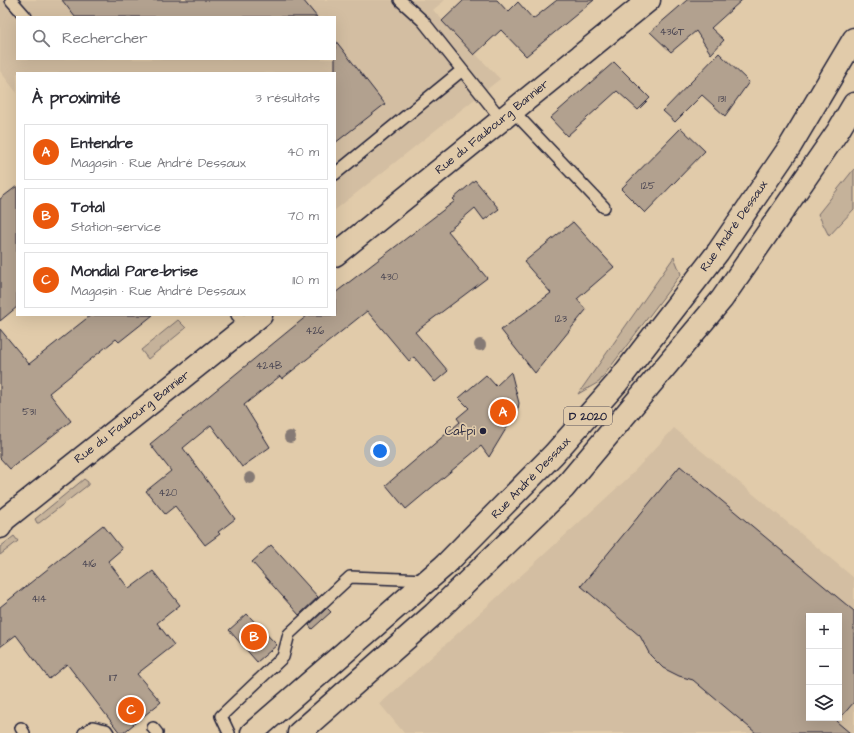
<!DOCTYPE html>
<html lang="fr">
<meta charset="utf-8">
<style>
body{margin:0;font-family:"Architects Daughter",sans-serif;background:#f7f7f7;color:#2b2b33}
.controls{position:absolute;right:12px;bottom:12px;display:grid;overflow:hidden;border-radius:0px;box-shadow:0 4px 16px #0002}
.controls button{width:36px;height:36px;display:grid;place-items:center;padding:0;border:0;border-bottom:1px solid #e1e1e2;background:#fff;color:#2b2b33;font:20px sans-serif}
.you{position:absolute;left:380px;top:451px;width:14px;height:14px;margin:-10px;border:3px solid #fff;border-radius:50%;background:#1a73e8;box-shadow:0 0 0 6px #1a73e833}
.badge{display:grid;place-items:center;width:26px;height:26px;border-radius:50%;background:#ea580c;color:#fff;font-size:13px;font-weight:700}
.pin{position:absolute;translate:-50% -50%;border:2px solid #fff;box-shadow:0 1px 4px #0006}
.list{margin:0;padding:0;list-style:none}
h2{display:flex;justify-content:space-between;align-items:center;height:52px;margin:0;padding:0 16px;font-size:17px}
h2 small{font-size:13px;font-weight:400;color:#7c7c81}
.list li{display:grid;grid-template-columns:26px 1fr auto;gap:12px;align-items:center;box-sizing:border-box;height:56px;margin:0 8px 8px;padding:0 8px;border:1px solid #e1e1e2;border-radius:0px}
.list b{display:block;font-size:15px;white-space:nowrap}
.list p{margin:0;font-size:13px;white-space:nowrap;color:#7c7c81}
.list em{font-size:13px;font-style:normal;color:#7c7c81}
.icon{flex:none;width:22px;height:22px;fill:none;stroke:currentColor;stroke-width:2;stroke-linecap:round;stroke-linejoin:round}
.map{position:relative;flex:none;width:854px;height:733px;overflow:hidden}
.search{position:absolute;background:#fff;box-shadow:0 4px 16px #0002;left:16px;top:16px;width:320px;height:44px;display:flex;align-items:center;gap:10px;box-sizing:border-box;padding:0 14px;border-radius:0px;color:#7c7c81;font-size:15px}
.panel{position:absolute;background:#fff;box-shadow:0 4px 16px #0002;left:16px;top:72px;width:320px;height:244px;border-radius:0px}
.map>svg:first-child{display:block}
.built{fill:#d3bea2;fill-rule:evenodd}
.green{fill:#c5b29a;stroke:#746a6a}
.building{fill:#b2a18f;stroke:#22223b;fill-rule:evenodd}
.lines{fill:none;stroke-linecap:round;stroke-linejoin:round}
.lane-casing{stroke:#22223b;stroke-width:14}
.secondary-casing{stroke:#22223b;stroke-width:25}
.primary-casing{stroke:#22223b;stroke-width:25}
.lane{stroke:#e1cbaa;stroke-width:11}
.secondary{stroke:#e1cbaa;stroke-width:22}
.primary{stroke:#e1cbaa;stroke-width:22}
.tree{fill:#857a75}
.poi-dot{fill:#22223b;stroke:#e1cbaa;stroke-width:1.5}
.labels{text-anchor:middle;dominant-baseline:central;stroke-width:3.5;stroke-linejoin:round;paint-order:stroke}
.number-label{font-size:10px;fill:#464250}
.shield{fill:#e1cbaa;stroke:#5b555c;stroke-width:1}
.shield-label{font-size:11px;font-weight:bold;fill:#22223b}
.street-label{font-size:12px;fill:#22223b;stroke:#e1cbaa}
.poi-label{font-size:12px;fill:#22223b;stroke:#e1cbaa;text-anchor:end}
</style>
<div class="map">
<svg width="854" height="733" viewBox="0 0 854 733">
<rect width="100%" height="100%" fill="#e1cbaa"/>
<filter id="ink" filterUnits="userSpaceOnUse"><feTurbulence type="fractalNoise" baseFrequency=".025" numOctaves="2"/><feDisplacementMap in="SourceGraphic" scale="8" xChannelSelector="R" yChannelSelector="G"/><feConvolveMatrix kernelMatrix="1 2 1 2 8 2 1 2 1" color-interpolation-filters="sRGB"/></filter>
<g filter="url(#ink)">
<path class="built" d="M0 0H445L433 10 500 79 335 210V73H17V93L0 71ZM17 17H335V59H17Z
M674 428 854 578V733H404L380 704 628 478ZM809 616H839V718H809Z"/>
<path class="green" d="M854 169V209L829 236 818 214Z
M674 257 681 274 599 382 578 394Z
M178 320 186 328 148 359 141 350Z
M84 479 88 482V485L39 523H37L35 519Z
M14 536 18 541 0 555V547Z"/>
<path class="building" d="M62 0H303L317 17H75Z
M464 0H497L508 12 518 2 533 19 557 0H594L526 56 501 30 474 55 442 21Z
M687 0H742L711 28 724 40 711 54 696 31 671 52 650 32Z
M335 40 385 104 335 143Z
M719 53 749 82 725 116 702 95 675 122 663 111Z
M614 62 650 98 638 110 617 91 567 136 550 118Z
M681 128 705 151 645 213 621 189Z
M475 180 499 209 484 220 475 208 448 231 487 278 415 332 448 371 435 382 414 357 409 361 367 311 282 379 280 376 244 405 270 447 242 467 211 425 183 448 235 519 218 532 220 534 205 545 175 506 165 514 146 491 171 471 150 444 308 315H335V293L455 201 453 199Z
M17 186V307L0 321V199Z
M573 222 614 267 577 299 586 310 535 373 501 330 551 293 524 262Z
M91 315H153L119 342 116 339 49 393 71 421 10 469 0 458V329L29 364Z
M511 372 519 403 518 409 489 457 481 446 406 509 386 485 460 422 457 418 469 408 459 398 486 375 496 386Z
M680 466 854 611V702L837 722 850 733H756L693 680 679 676 663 668 650 655 640 636 581 586ZM809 616H839V718H809Z
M103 525 122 549 108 561 129 589 153 571 180 605 157 623 174 645 137 674 161 702 123 733H120L67 664 49 679 16 635 0 647V607Z
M271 545 318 597 299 615 252 562Z
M327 608 331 612 312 629 309 625Z
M247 614 277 645 257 662 229 630Z"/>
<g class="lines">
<g class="lane-casing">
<path id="lane" d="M11 0 26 17
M400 0 423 21 502 120
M513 111 604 207
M335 174 461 71
M237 315 247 327
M21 728 24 733
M153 728 157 733
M84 733 93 727 106 730 108 733
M229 733 221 716 283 657 289 634 350 577 427 580"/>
</g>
<g class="secondary-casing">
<path id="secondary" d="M335 255 649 0
M0 527 4 520 261 315"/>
</g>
<g class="primary-casing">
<path id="primary" d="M252 733 445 565 554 454 616 384 718 252 789 148 854 39
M299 733 434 614 564 488 722 299 838 131 854 104"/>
</g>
<use href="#lane" class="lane"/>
<use href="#secondary" class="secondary"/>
<use href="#primary" class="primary"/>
</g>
<g class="tree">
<circle cx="480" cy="345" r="6"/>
<circle cx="290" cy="437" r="6"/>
<circle cx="250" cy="478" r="6"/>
</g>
</g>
<circle class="poi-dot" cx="483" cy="431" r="4"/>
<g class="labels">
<g class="number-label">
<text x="672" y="32">436T</text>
<text x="722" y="99">131</text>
<text x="648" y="186">125</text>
<text x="389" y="277">430</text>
<text x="561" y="319">123</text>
<text x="315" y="331">426</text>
<text x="269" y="366">424B</text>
<text x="29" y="412">531</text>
<text x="168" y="493">420</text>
<text x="89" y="564">416</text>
<text x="39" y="599">414</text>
<text x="113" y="678">117</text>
</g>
<rect class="shield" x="564" y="407" width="48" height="18" rx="3"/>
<g class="shield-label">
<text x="588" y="416">D 2020</text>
</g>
<g class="street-label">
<text transform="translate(492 127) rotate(-39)">Rue du Faubourg Bannier</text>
<text transform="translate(734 226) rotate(-55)">Rue André Dessaux</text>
<text transform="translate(132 417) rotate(-38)">Rue du Faubourg Bannier</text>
<text transform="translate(531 478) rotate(-46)">Rue André Dessaux</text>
</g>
<g class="poi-label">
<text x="475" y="431">Cafpi</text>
</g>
</g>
</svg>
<div class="controls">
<button>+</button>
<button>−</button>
<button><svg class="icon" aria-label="layers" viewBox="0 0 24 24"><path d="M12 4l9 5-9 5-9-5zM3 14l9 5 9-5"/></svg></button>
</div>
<div class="you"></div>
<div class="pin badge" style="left:503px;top:412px">A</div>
<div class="pin badge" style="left:254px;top:637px">B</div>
<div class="pin badge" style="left:131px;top:710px">C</div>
<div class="search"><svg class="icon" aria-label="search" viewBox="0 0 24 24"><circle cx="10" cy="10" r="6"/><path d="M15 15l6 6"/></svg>Rechercher</div>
<section class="panel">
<h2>À proximité<small>3 résultats</small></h2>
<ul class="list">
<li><span class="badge">A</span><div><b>Entendre</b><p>Magasin · Rue André Dessaux</p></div><em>40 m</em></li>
<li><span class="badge">B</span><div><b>Total</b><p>Station-service</p></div><em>70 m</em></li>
<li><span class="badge">C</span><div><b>Mondial Pare-brise</b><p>Magasin · Rue André Dessaux</p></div><em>110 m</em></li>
</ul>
</section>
</div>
